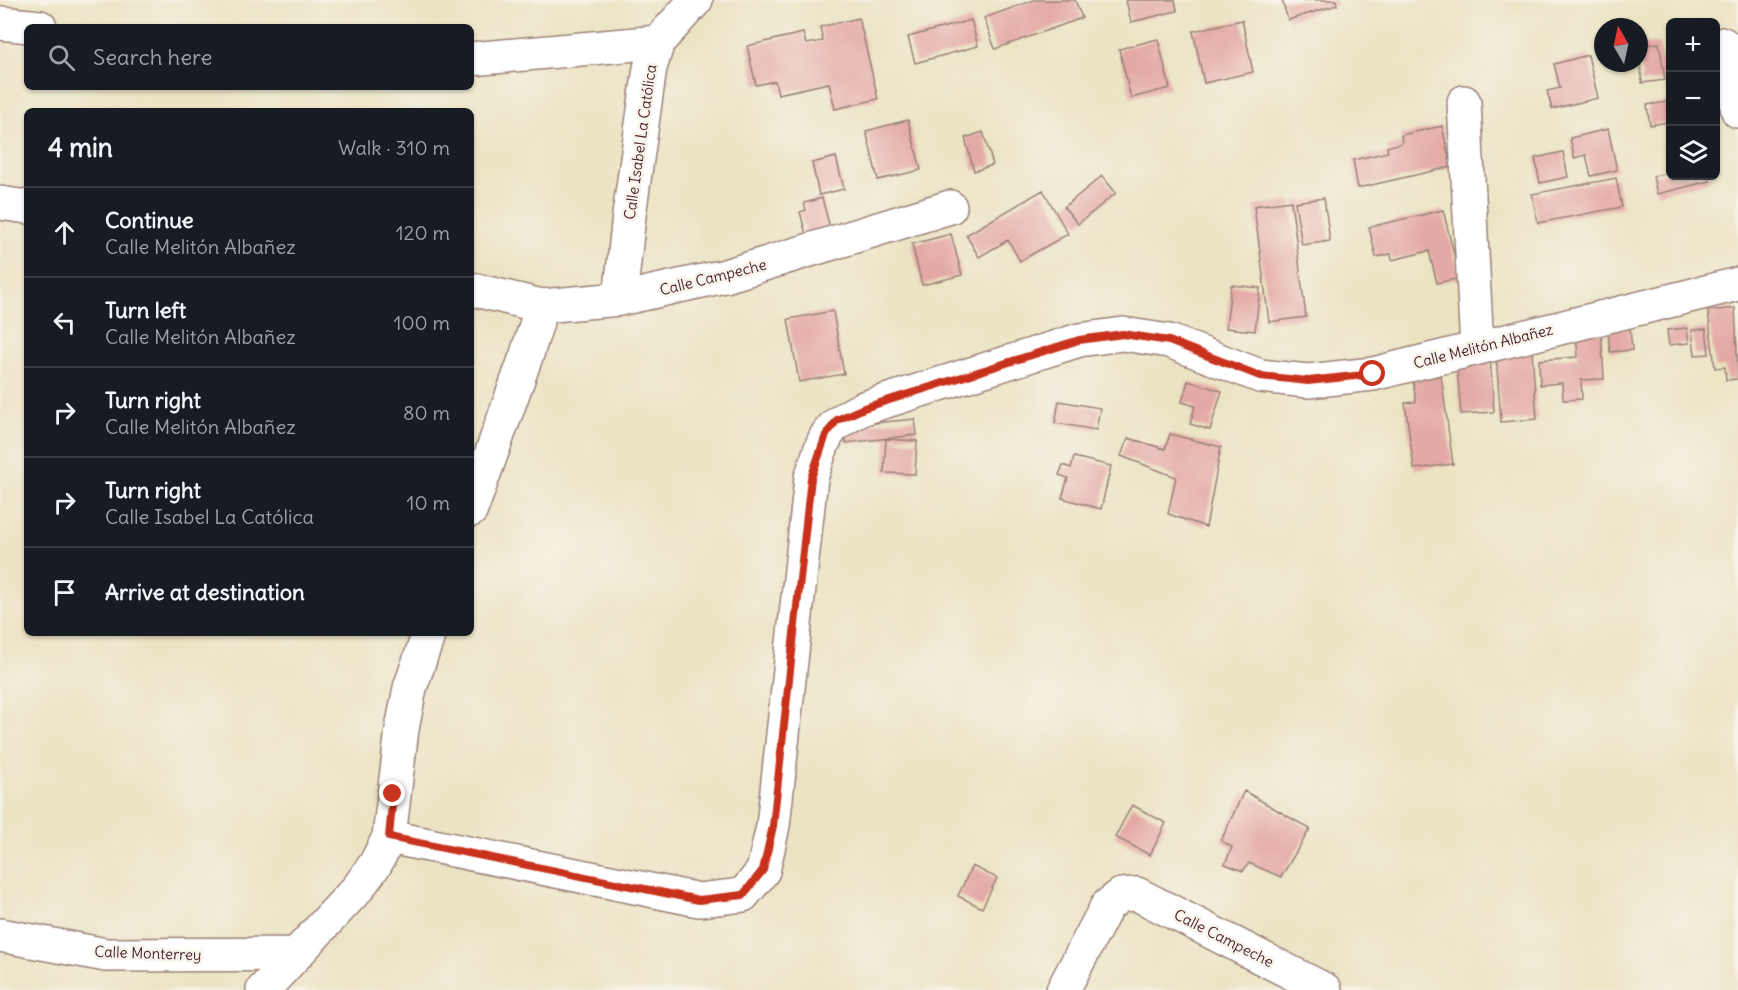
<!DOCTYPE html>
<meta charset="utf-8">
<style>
body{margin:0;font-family:Delius,sans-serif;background:#20242c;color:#f1f3f6}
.controls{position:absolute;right:18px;top:18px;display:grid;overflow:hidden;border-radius:9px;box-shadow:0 2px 4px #0004}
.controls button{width:54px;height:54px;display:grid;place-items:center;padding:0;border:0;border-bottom:2px solid #363941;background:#171b24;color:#f1f3f6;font:30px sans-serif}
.compass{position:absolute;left:1594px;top:18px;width:54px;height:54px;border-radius:50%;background:#171b24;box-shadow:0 2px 4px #0004;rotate:351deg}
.stop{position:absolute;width:18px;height:18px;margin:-14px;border:4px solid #c8321e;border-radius:50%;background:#fff}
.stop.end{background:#c8321e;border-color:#fff;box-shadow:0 2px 6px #0008}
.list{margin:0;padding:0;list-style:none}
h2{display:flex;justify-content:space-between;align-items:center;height:78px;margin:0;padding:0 24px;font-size:26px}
h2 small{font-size:20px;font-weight:400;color:#9ea1a6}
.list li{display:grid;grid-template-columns:39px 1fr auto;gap:18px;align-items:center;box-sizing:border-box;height:90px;padding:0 24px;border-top:2px solid #363941}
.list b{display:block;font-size:22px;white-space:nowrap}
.list p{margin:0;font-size:20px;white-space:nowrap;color:#9ea1a6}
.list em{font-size:20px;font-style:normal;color:#9ea1a6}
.icon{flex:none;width:33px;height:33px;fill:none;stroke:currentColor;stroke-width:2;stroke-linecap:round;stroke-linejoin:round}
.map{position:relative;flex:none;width:1738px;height:990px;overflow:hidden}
.search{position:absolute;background:#171b24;box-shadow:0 2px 4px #0004;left:24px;top:24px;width:450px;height:66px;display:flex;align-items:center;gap:15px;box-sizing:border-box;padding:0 21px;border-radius:9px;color:#9ea1a6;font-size:22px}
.panel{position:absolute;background:#171b24;box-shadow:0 2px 4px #0004;left:24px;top:108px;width:450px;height:528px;border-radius:9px}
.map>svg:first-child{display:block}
.building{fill:#e4a9a4}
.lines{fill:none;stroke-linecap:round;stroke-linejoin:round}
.minor-casing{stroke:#9a8177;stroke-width:36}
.minor{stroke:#fff;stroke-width:33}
.route{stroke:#c8321e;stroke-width:8}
.labels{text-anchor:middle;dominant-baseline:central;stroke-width:5;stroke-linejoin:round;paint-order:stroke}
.street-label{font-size:15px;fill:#4a1f2b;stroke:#f7f3e8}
</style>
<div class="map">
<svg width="1738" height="990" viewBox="0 0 1738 990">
<rect width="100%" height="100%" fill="#f7f3e8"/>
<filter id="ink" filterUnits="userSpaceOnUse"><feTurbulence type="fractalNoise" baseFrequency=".0167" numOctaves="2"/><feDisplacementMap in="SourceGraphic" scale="12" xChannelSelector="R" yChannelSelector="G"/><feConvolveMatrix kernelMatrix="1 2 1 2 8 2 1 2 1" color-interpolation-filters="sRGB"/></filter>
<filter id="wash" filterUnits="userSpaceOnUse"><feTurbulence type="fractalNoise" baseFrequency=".008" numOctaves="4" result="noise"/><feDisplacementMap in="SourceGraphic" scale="24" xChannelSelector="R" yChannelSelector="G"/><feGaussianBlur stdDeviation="1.35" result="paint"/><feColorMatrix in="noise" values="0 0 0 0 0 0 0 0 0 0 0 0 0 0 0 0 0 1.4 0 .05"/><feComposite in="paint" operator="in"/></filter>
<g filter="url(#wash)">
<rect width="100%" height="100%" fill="#ebe3c3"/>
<g id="blocks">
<path class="building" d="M1034 0H1075L1082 18 995 49 984 18Z
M1126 0H1175L1177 11 1131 22Z
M1282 0H1336L1337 5 1288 20Z
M859 18 878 99 835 109 829 83 778 94 775 81 756 85 747 46 803 33 806 44 823 41 820 27Z
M971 20 978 46 915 63 908 37Z
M1242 20 1253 72 1204 83 1193 31Z
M1158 39 1170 88 1131 98 1119 49Z
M1659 43 1665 80 1642 83 1639 46Z
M1588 55 1598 98 1552 109 1547 91 1560 88 1554 64Z
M1667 102 1670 122 1650 125 1647 105Z
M908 120 921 170 878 180 866 131Z
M1442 126 1451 167 1358 188 1353 160 1388 152 1387 147 1402 143 1401 135Z
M1608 129 1617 170 1591 176 1586 155 1574 158 1570 138Z
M983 132 993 165 974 171 965 138Z
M1563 152 1568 177 1540 183 1535 158Z
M836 157 844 189 819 195 812 163Z
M1670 166V176H1709L1710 181 1657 194 1653 176 1669 173 1667 167Z
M1102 176 1116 193 1078 224 1064 207Z
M1616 178 1622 207 1538 223 1532 194Z
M1043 190 1068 234 1020 261 1008 240 979 257 966 235Z
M822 198 830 228 806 234 800 212 806 210 804 203Z
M1324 198 1330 241 1302 245 1295 202Z
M1291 201 1306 317 1269 322 1254 206Z
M1443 210 1460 278 1437 283 1429 251 1392 260 1391 254 1376 257 1369 227Z
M951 234 962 275 922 285 912 244Z
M1231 285 1260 288 1255 331 1226 328Z
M1735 308 1738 379 1726 380 1725 367 1715 368 1708 311Z
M833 311 844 374 799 382 788 319Z
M1630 328 1632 350 1610 352 1608 329Z
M1687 328 1689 343 1669 345 1667 330Z
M1601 329 1604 379 1581 380 1582 399 1563 400 1562 383 1540 385 1539 360 1578 357 1576 331Z
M1706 329 1709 354 1695 355 1692 330Z
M1532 352 1537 419 1501 422 1496 355Z
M1490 357 1494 412 1461 414 1456 360Z
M1441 376 1453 464 1414 469 1405 403 1416 402 1413 380Z
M1188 381 1222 391 1210 430 1190 424 1195 406 1182 402Z
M1059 401 1100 408 1096 430 1055 423Z
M915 419 917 435 846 443 844 426Z
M1170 434 1221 447 1206 527 1168 514 1176 477 1121 456 1128 438 1165 449Z
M886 439 917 441 915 474 884 473Z
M1074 457 1111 466 1101 509 1062 498 1068 478 1059 475 1063 465 1071 468Z
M1244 791 1310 829 1281 877 1249 863 1243 871 1225 864 1232 847 1221 841Z
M1132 805 1166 823 1150 855 1115 837Z
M972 866 997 878 982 908 958 896Z"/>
</g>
</g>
<g filter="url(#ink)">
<use href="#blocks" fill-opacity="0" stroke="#9a8177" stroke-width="1.5"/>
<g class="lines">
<g class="minor-casing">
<path id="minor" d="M0 23 40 27
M1723 44 1738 111
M471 59 658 42
M1464 102 1477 348
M0 203 27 207
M471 289 542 306 620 299 725 276 950 207
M620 299 629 215 650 68 658 42 696 0
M471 510 527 354 542 306
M389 837 699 900 743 895 763 871 773 826 811 478C826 435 822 428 864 408L1079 340 1123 334 1169 341 1260 376 1308 381 1373 374 1738 284
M0 935 106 955 297 954
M263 990 358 888 376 863 389 837 402 729 410 688 429 633
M1063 990 1107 906 1121 895 1137 894 1325 990"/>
</g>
<use href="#minor" class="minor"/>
</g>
</g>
<g class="lines" filter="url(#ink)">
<path class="route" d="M393 794 389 837 699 900 743 895 763 870 773 826 811 478 826 435 837 420 864 408 1079 340 1123 334 1169 341 1260 376 1308 381 1373 374"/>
</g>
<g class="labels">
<g class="street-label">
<text transform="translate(640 142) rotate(-82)">Calle Isabel La Católica</text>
<text transform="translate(713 277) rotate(-14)">Calle Campeche</text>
<text transform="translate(1483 346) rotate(-14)">Calle Melitón Albañez</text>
<text transform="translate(1224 938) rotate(27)">Calle Campeche</text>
<text transform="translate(148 953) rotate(2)">Calle Monterrey</text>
</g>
</g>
</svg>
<div class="controls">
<button>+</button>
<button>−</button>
<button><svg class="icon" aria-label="layers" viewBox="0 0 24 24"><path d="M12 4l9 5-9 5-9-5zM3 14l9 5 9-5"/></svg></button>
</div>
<svg class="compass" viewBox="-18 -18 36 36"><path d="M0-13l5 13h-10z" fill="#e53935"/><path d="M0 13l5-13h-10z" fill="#9ea1a6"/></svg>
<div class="stop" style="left:1373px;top:374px"></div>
<div class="stop end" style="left:393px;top:794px"></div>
<div class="search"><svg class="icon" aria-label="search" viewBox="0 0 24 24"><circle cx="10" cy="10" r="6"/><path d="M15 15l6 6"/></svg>Search here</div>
<section class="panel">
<h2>4 min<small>Walk · 310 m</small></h2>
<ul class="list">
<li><svg class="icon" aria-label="ahead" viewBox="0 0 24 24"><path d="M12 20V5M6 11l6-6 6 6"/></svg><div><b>Continue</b><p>Calle Melitón Albañez</p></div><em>120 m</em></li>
<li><svg class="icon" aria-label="left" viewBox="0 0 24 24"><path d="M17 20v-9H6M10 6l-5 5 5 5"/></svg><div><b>Turn left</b><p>Calle Melitón Albañez</p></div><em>100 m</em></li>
<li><svg class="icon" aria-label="right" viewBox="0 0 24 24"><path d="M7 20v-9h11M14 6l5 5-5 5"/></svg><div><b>Turn right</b><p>Calle Melitón Albañez</p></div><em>80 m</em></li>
<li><svg class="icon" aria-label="right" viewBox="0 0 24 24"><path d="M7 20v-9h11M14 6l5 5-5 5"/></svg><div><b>Turn right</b><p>Calle Isabel La Católica</p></div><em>10 m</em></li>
<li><svg class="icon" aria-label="arrive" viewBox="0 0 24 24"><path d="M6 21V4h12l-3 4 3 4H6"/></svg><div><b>Arrive at destination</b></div></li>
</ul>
</section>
</div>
